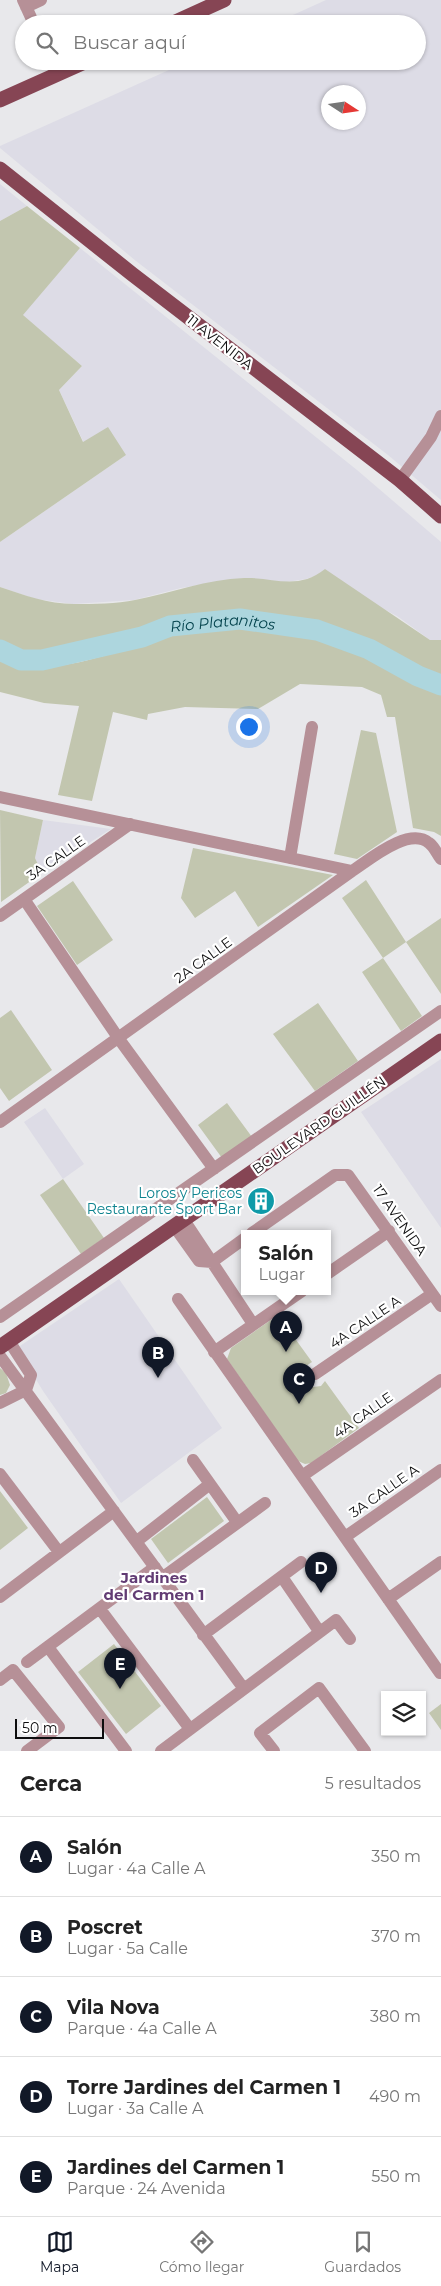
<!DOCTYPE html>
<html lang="es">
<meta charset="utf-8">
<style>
body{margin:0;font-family:Montserrat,sans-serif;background:#f2f2f2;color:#222}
.controls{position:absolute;right:15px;bottom:15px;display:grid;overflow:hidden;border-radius:0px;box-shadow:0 1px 4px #0004}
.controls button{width:45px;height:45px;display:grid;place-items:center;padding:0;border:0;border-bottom:1px solid #e0e0e0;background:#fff;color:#222;font:25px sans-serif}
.compass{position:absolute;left:321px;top:85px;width:45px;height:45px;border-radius:50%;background:#fff;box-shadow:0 1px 4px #0004;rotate:102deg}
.scale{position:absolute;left:15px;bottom:12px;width:89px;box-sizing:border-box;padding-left:5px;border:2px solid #0d0d0e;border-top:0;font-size:14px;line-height:18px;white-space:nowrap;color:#0d0d0e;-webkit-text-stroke:4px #fff;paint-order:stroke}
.you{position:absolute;left:248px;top:726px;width:18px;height:18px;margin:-12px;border:4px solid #fff;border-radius:50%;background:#1a73e8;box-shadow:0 0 0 8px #1a73e833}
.badge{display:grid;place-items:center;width:32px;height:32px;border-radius:50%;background:#111827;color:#fff;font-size:16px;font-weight:700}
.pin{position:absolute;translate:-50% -41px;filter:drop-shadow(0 1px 2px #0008)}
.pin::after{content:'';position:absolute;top:26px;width:18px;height:15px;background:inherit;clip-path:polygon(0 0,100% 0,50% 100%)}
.popup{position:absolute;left:241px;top:1230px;width:90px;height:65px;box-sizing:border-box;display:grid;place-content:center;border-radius:0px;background:#fff;filter:drop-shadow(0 1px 4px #0005);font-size:16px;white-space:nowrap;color:#767676}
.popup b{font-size:19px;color:#222}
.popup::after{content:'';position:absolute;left:50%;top:100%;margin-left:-10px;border:10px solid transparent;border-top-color:#fff}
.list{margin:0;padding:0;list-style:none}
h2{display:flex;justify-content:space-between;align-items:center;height:65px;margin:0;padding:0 20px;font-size:21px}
h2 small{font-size:16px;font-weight:400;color:#767676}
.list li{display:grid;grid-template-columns:32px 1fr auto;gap:15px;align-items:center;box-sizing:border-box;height:80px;padding:0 20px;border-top:1px solid #e0e0e0}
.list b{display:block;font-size:19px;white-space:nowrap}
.list p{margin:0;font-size:16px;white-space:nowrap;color:#767676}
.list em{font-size:16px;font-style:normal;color:#767676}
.icon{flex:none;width:28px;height:28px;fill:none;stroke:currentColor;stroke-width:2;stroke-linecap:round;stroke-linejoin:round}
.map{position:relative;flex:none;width:441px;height:1751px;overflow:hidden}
.search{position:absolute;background:#fff;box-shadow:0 1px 4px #0004;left:15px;right:15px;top:15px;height:55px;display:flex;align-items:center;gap:12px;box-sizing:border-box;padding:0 18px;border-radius:28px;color:#767676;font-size:19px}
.sheet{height:465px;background:#fff}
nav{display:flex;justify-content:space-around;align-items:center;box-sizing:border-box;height:70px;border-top:1px solid #e0e0e0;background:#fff;font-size:14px;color:#767676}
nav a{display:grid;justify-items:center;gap:2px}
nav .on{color:#111827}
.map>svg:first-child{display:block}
.built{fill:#dddce6;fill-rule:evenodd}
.green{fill:#c2c6af}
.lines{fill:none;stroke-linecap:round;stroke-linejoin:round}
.river{stroke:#add6de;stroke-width:21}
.minor{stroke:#b69097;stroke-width:12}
.major{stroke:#864554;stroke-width:15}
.labels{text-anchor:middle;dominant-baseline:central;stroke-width:4.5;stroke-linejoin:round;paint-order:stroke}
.street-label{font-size:14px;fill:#0d0d0e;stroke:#fff}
.culture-label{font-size:14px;fill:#0d838f;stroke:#fff;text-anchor:end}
.water-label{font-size:15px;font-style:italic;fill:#05444e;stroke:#fff}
.neighbourhood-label{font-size:15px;font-weight:bold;fill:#623c74;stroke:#fff}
</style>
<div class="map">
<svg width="441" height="1751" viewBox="0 0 441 1751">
<rect width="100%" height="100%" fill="#e8e8eb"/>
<path class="built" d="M326 0H441V500L388 455 136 261 0 148V146L189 61H417V24H273ZM328 92H358V122H328Z
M0 184 27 206 0 221Z
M80 248 357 470 441 542V640H430L397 616 318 575 306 579 280 583 245 578 181 588 134 600 73 604 35 599 0 587V542L126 455 84 443 59 390 82 366 22 315Z
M43 820 111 829 42 873 35 858Z
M441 1059V1228L361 1112Z
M45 1108 84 1164 63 1179 24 1122Z
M119 1279 222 1428 121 1503 43 1391 17 1348Z"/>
<path class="green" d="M27 206 80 248 23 315 82 366 59 390 83 442 108 427 126 455 0 542V221Z
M325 569 430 640H441V675L428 672C341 629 261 599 162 623 123 632 59 657 20 651 14 650 5 645 0 641V587C24 595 48 604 74 604 94 604 117 604 135 600 172 593 207 579 244 578 273 577 298 591 325 569Z
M229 626C265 629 305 631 339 645 374 659 405 679 441 691V836L434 832 413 828 395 717H387L381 695 362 687 300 684 258 709 185 707 148 714 147 720 113 712 92 801 58 795 79 706 44 703 0 692V661C53 680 116 650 168 637 188 632 209 630 229 626Z
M361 730 376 733 397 832 357 859 334 854Z
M0 810 43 820 35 858 42 873 1 902Z
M193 848 333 875 258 927 235 891 195 918 181 898Z
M366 880 406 942 441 918V994L406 942 383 958 422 1016 401 1031 362 972 383 958 342 898Z
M73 881 113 940 77 965 37 906Z
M318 1003 358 1061 315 1091 273 1034Z
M11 1010 52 1070 9 1101 0 1088V1018Z
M227 1103 252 1137 222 1158 198 1125Z
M63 1179 104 1238 81 1254 40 1195Z
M278 1315 312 1362 303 1368V1381L313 1387 321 1386 325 1381 359 1428 311 1463 305 1464 298 1461 227 1359 231 1348Z
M0 1368 6 1373 10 1385 6 1393 0 1395Z
M0 1491 28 1528 0 1550Z
M207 1497 224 1521 168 1563 151 1539Z
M114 1644 161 1706 126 1734 78 1672Z
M441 1704V1730L429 1713Z"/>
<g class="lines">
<path class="river" id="s1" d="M0 650 21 660H42L142 637 170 626 240 619 317 630 369 649 418 676 441 685"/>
<path class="minor" d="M23 0 34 24
M26 7 41 0
M51 61 57 75
M400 480 431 437 441 416
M0 797 352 871
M290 858 312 727
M24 899 119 1039 214 1169
M0 916 130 824
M0 1122 352 871C369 860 409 826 429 843 434 846 437 854 441 859
M184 1220 253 1324
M174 1226 199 1261 212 1262
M252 1233 335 1175H348L441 1306
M212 1262 245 1238
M327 1274 389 1231
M178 1299 440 1673
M0 1317 441 1011
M214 1352 302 1291
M0 1356 244 1689
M315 1374 432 1294
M0 1403 26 1390 31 1375 9 1341
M193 1460 237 1522
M0 1474 59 1552
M302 1476 441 1380
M345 1537 441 1470
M137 1541 210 1484
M163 1577 265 1503
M282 1577 319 1631
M0 1597 114 1511
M388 1599 441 1562
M100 1609 190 1729
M203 1635 301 1562
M48 1647 126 1751
M27 1662 155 1567
M0 1680 13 1670 59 1727 27 1751
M161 1751 336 1620 350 1639
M274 1751 260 1733 319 1688 365 1751"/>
<path class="major" d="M171 24 224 0
M0 100 87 61
M0 169 132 274 400 480 441 516
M0 1347 441 1041"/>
</g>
<defs>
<g id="building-disc" transform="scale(1.4375)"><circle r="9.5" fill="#0f9aa8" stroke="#fff"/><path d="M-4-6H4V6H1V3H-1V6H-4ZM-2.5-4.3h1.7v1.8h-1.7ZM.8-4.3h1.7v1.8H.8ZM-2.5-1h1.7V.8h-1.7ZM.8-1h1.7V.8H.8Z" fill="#fff"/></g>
</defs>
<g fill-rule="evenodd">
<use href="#building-disc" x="261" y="1201"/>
</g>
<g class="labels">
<g class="street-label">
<text transform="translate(220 342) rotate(38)">11 AVENIDA</text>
<text transform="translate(56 858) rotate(-35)">3A CALLE</text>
<text transform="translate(203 960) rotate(-36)">2A CALLE</text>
<text transform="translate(319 1125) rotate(-35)">BOULEVARD GUILLÉN</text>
<text transform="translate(400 1220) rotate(55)">17 AVENIDA</text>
<text transform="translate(365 1322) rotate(-34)">4A CALLE A</text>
<text transform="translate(363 1415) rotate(-35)">4A CALLE</text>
<text transform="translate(384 1491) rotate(-35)">3A CALLE A</text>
</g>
<g class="culture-label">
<text x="242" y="1193">Loros y Pericos<tspan x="242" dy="16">Restaurante Sport Bar</tspan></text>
</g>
<g class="water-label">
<text stroke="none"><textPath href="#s1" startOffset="230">Río Platanitos</textPath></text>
</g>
<g class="neighbourhood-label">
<text x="154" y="1577">Jardines<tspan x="154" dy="17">del Carmen 1</tspan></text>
</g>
</g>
</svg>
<div class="controls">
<button><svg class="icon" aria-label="layers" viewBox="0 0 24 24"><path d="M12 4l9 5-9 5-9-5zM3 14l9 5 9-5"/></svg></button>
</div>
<svg class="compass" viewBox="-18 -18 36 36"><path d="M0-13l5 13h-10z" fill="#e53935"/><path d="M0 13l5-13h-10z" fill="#767676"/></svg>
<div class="scale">50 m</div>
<div class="you"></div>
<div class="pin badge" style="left:286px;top:1352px">A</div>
<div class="popup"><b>Salón</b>Lugar</div>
<div class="pin badge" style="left:158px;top:1378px">B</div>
<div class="pin badge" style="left:299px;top:1404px">C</div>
<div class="pin badge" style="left:321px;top:1593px">D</div>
<div class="pin badge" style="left:120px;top:1689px">E</div>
<div class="search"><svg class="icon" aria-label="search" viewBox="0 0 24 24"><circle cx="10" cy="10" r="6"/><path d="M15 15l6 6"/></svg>Buscar aquí</div>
</div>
<section class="sheet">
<h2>Cerca<small>5 resultados</small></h2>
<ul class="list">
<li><span class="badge">A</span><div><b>Salón</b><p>Lugar · 4a Calle A</p></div><em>350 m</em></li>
<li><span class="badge">B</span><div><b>Poscret</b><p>Lugar · 5a Calle</p></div><em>370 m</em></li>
<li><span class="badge">C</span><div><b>Vila Nova</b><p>Parque · 4a Calle A</p></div><em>380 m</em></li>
<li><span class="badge">D</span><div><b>Torre Jardines del Carmen 1</b><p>Lugar · 3a Calle A</p></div><em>490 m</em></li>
<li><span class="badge">E</span><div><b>Jardines del Carmen 1</b><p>Parque · 24 Avenida</p></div><em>550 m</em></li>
</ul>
</section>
<nav>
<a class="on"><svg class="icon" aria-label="map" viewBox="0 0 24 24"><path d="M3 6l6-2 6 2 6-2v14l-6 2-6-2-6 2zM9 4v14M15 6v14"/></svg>Mapa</a>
<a><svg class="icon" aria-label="directions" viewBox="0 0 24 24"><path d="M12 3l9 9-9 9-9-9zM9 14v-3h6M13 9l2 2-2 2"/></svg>Cómo llegar</a>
<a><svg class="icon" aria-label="saved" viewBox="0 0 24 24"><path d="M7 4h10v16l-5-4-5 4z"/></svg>Guardados</a>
</nav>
